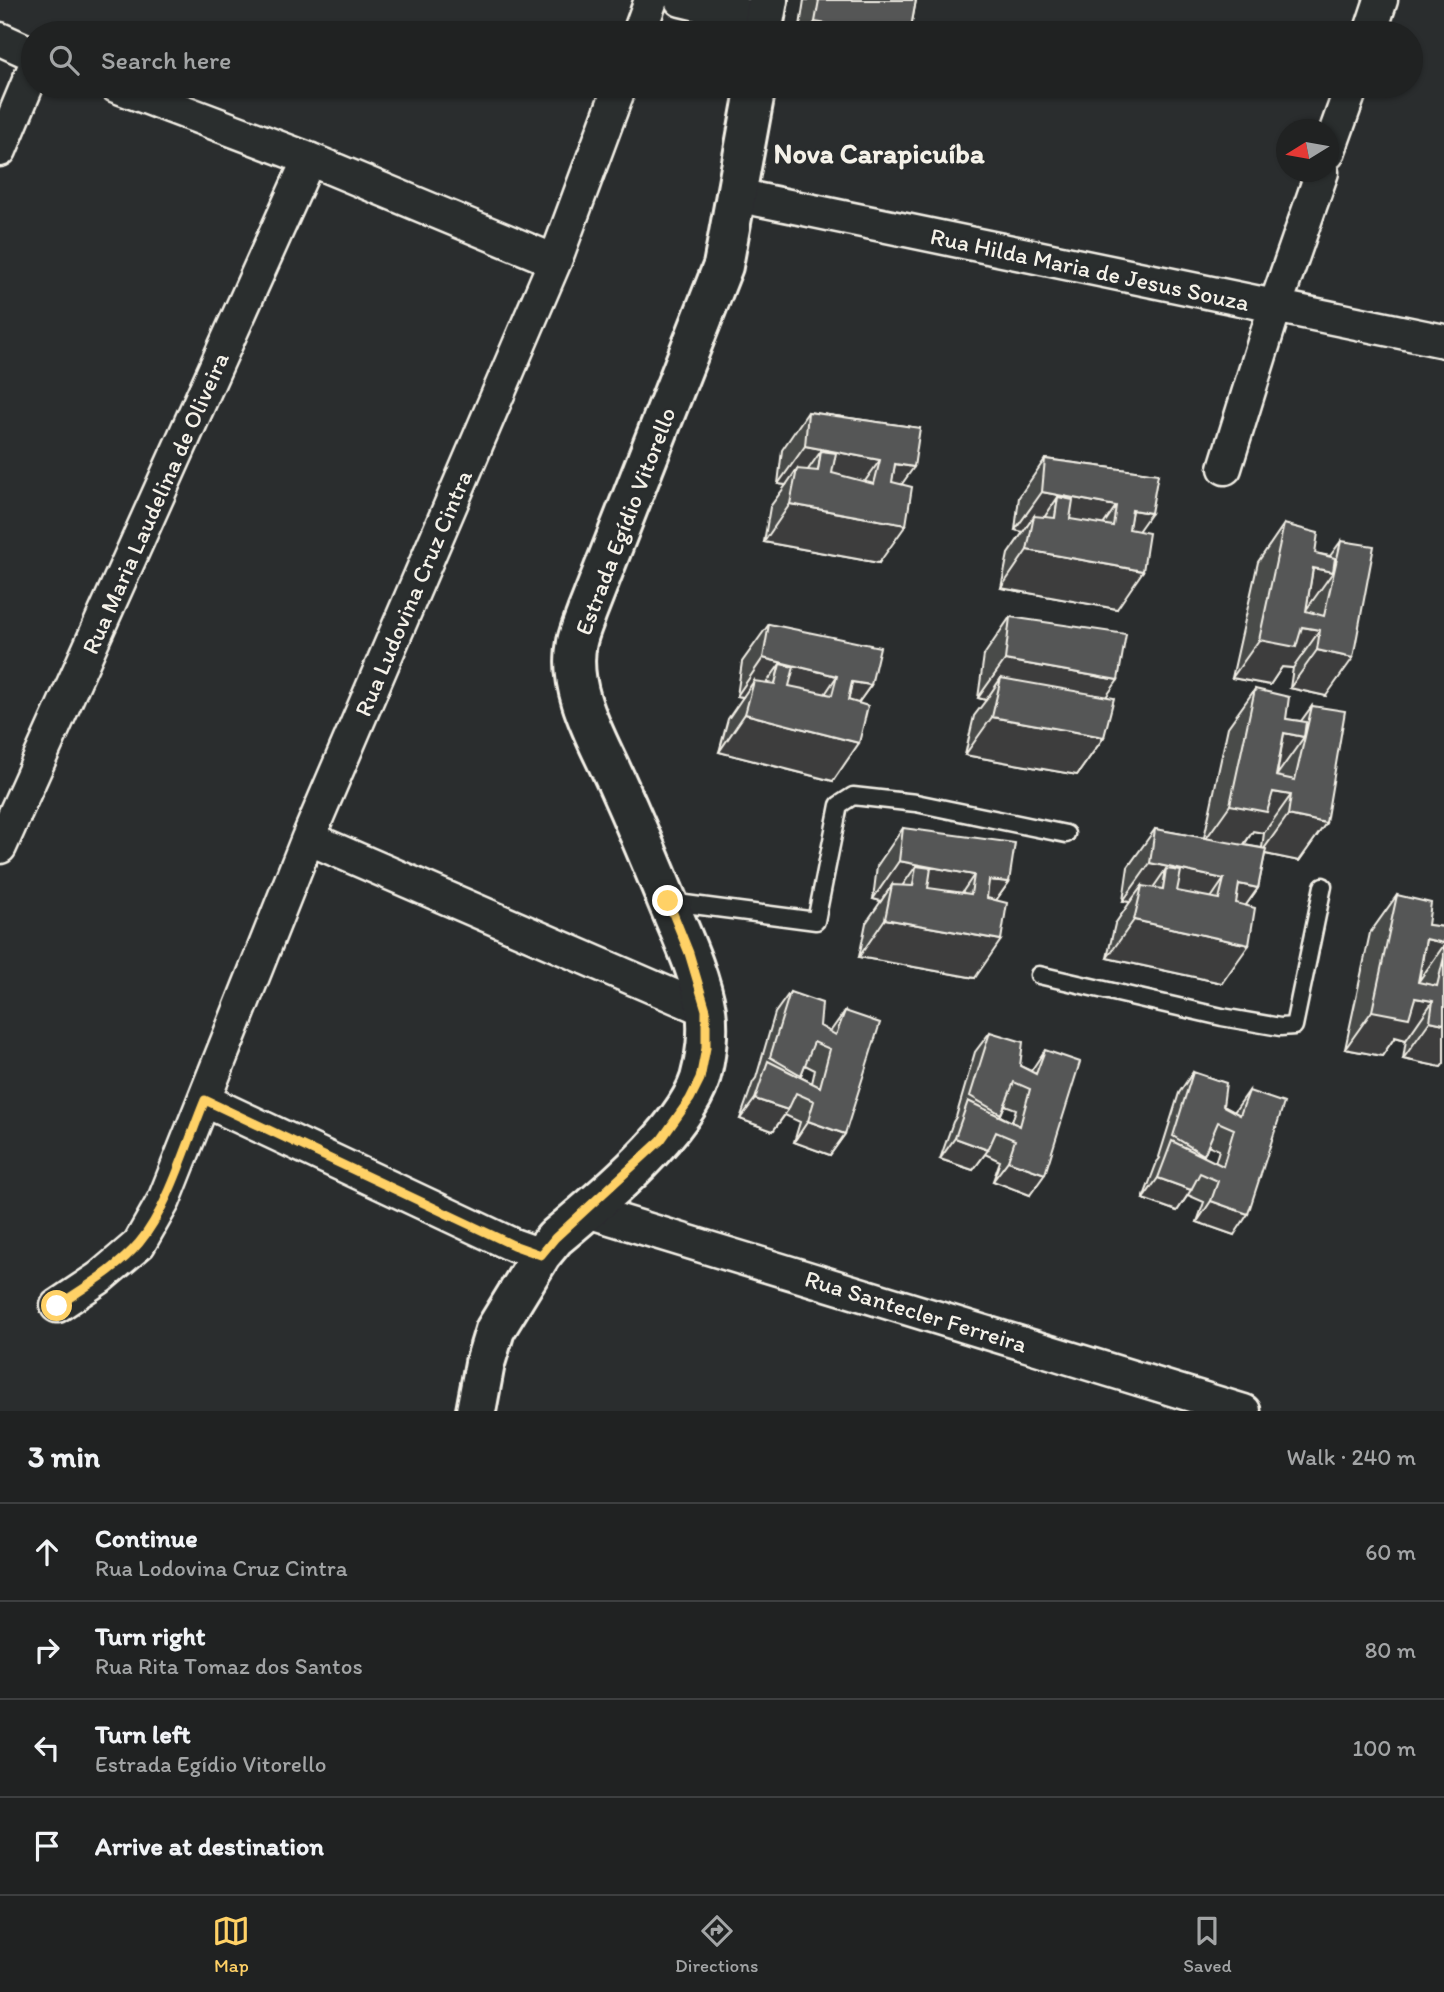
<!DOCTYPE html>
<meta charset="utf-8">
<style>
body{margin:0;font-family:Itim,sans-serif;background:#282a2a;color:#f1f3f6}
.compass{position:absolute;left:1276px;top:119px;width:63px;height:63px;border-radius:50%;background:#202222;box-shadow:0 2px 5px #0004;rotate:259deg}
.stop{position:absolute;width:21px;height:21px;margin:-16px;border:5px solid #ffd166;border-radius:50%;background:#fff}
.stop.end{background:#ffd166;border-color:#fff;box-shadow:0 2px 7px #0008}
.list{margin:0;padding:0;list-style:none}
h2{display:flex;justify-content:space-between;align-items:center;height:91px;margin:0;padding:0 28px;font-size:30px}
h2 small{font-size:23px;font-weight:400;color:#a2a4a5}
.list li{display:grid;grid-template-columns:46px 1fr auto;gap:21px;align-items:center;box-sizing:border-box;height:98px;padding:0 28px;border-top:2px solid #3d3f40}
.list b{display:block;font-size:26px;white-space:nowrap}
.list p{margin:0;font-size:23px;white-space:nowrap;color:#a2a4a5}
.list em{font-size:23px;font-style:normal;color:#a2a4a5}
.icon{flex:none;width:38px;height:38px;fill:none;stroke:currentColor;stroke-width:2;stroke-linecap:round;stroke-linejoin:round}
.map{position:relative;flex:none;width:1444px;height:1411px;overflow:hidden}
.search{position:absolute;background:#202222;box-shadow:0 2px 5px #0004;left:21px;right:21px;top:21px;height:77px;display:flex;align-items:center;gap:18px;box-sizing:border-box;padding:0 24px;border-radius:38px;color:#a2a4a5;font-size:26px}
.sheet{height:483px;background:#202222}
nav{display:flex;justify-content:space-around;align-items:center;box-sizing:border-box;height:98px;border-top:2px solid #3d3f40;background:#202222;font-size:19px;color:#a2a4a5}
nav a{display:grid;justify-items:center;gap:4px}
nav .on{color:#ffd166}
.map>svg:first-child{display:block}
.lines{fill:none;stroke-linecap:round;stroke-linejoin:round}
.service-casing{stroke:#f4f1e8;stroke-width:21}
.minor-casing{stroke:#f4f1e8;stroke-width:37}
.tertiary-casing{stroke:#f4f1e8;stroke-width:44}
.service{stroke:#2a2d2e;stroke-width:16}
.minor{stroke:#2a2d2e;stroke-width:32}
.tertiary{stroke:#2a2d2e;stroke-width:38}
.wall{fill:#494b4a;stroke:#f4f1e8;stroke-width:2;fill-rule:evenodd}
.shaded-wall{fill:#3c3d3c;stroke:#f4f1e8;stroke-width:2}
.building{fill:#555756;stroke:#f4f1e8;stroke-width:2}
.route{stroke:#ffd166;stroke-width:9}
.labels{text-anchor:middle;dominant-baseline:central;stroke-width:5;stroke-linejoin:round;paint-order:stroke}
.street-label{font-size:24px;fill:#f4f1e8;stroke:#2a2d2e}
.quarter-label{font-size:28px;font-weight:bold;fill:#f4f1e8;stroke:#2a2d2e}
</style>
<div class="map">
<svg width="1444" height="1411" viewBox="0 0 1444 1411">
<rect width="100%" height="100%" fill="#2a2d2e"/>
<filter id="ink" filterUnits="userSpaceOnUse"><feTurbulence type="fractalNoise" baseFrequency=".0143" numOctaves="2"/><feDisplacementMap in="SourceGraphic" scale="14" xChannelSelector="R" yChannelSelector="G"/><feConvolveMatrix kernelMatrix="1 2 1 2 8 2 1 2 1" color-interpolation-filters="sRGB"/></filter>
<g filter="url(#ink)">
<g class="lines">
<g class="service-casing">
<path id="service" d="M670 902 816 921 839 805 853 796 916 803 1066 834
M1039 975 1222 1017 1280 1027 1294 1026 1323 886"/>
</g>
<g class="minor-casing">
<path id="minor" d="M681 0 764 20
M639 33 651 0
M1370 33 1381 0
M0 39 33 54
M116 86 309 159 555 261
M0 150 33 71
M1328 153 1352 86
M736 195 1444 341
M1225 468 1275 307 1322 172
M308 838 706 1010
M0 847 309 159
M204 1100 513 1245 541 1255
M587 1211 1244 1411
M57 1306 99 1278 139 1244 164 1200 308 838 555 261 620 86"/>
</g>
<g class="tertiary-casing">
<path id="tertiary" d="M762 33 768 0
M476 1411 485 1363 495 1330 541 1255 555 1238C598 1202 683 1132 700 1079 706 1058 709 1031 706 1010 701 977 682 936 669 905 650 859 631 813 610 768 592 730 568 686 577 642 579 632 584 621 587 612L723 266 756 86"/>
</g>
<use href="#service" class="service"/>
<use href="#minor" class="minor"/>
<use href="#tertiary" class="tertiary"/>
</g>
<path class="wall" d="M804 0H916L910 33H799Z
M808 412 920 428 901 484 879 563 764 542 770 507 786 485 778 484 782 450Z
M1045 459 1158 474 1138 531 1117 609 1001 588 1008 554 1023 532 1015 530 1019 497Z
M1284 524 1315 553 1330 556 1341 541 1326 696 1290 688 1293 668 1282 667 1270 685 1232 678 1258 562Z
M1010 617 1106 697 1104 737 1077 775 965 755 974 716 986 700 978 698 984 655Z
M769 624 871 685 858 703 833 781 719 752 728 719 743 697 737 696 742 662Z
M1255 689 1286 719 1301 721 1312 706 1326 823 1299 861 1265 854 1258 888 1246 905 1222 983 1107 958 1115 924 1130 902 1123 901 1128 867 1155 829 1204 838 1228 727ZM1253 831 1264 833 1262 848 1244 845Z
M903 828 1009 882 996 900 975 978 859 957 866 923 881 901 873 899 877 866Z
M1397 895 1428 925 1443 927 1444 926V1063L1441 1067 1403 1059 1406 1040 1395 1037 1382 1056 1345 1049 1370 933Z
M790 992 820 1026 830 1032 845 1011V1134L830 1155 794 1142 800 1122 785 1115 773 1131 740 1119 753 1082 756 1078 775 1013ZM805 1065 815 1070 812 1083 800 1077Z
M990 1032 1020 1066 1031 1071 1045 1050 1030 1195 993 1181 1000 1161 985 1154 973 1170 940 1159 953 1122 956 1117 975 1052ZM1005 1105 1016 1109 1012 1122 1000 1116Z
M1193 1072 1223 1106 1234 1112 1249 1091 1234 1235 1197 1222 1204 1202 1188 1195 1177 1211 1143 1199 1157 1162 1160 1158 1159 1157 1179 1093ZM1208 1145 1219 1150 1215 1163 1203 1157Z"/>
<path class="shaded-wall" d="M815 22 884 33H807Z
M805 446 880 460 853 498 818 471 821 451 796 487 797 469 786 485 778 484Z
M895 464 914 467 887 505Z
M1042 492 1116 506 1090 544 1055 518 1058 497 1033 534 1034 516 1023 532 1015 530Z
M790 504 906 525 879 563 764 542Z
M1132 510 1151 513 1124 551Z
M1027 550 1143 571 1117 609 1001 588Z
M1313 568 1333 572 1306 610Z
M1302 627 1320 630 1293 668 1282 667 1270 685 1232 678 1259 640Z
M1317 650 1353 658 1326 696 1290 688Z
M763 658 837 676 811 715 775 684 780 664 754 700V681L743 697 737 696Z
M1005 660 1118 680 1091 718 1001 678 986 700 978 698Z
M852 682 871 685 844 723Z
M745 714 859 743 833 781 719 752Z
M992 717 1104 737 1077 775 965 755Z
M1284 733 1304 737 1277 775Z
M1273 792 1291 795 1264 833 1253 831 1240 850 1203 843 1230 805Z
M1288 815 1326 823 1299 861 1261 853Z
M899 861 974 875 948 913 913 886 916 866 891 902 892 885 881 901 873 899Z
M1150 863 1224 879 1198 917 1163 889 1166 869 1141 905 1142 886 1130 902 1123 901Z
M989 880 1009 882 982 920Z
M1239 884 1258 888 1231 926Z
M885 919 1001 940 975 978 859 957Z
M1134 920 1249 945 1222 983 1107 958Z
M1426 939 1444 943V945L1419 981Z
M1415 998 1433 1001 1406 1040 1395 1037 1382 1056 1345 1049 1372 1011Z
M1430 1021 1444 1024V1063L1441 1067 1403 1059Z
M755 1099 788 1110 773 1131 740 1119Z
M808 1121 845 1134 830 1155 794 1142Z
M955 1138 988 1150 973 1170 940 1159Z
M1008 1161 1045 1174 1030 1195 993 1181Z
M1158 1178 1191 1190 1177 1211 1143 1199Z
M1211 1201 1248 1214 1234 1235 1197 1222Z"/>
<path class="building" d="M819 0H916L910 33H884L815 22Z
M808 412 920 428 914 467 895 464 892 482 912 487 906 525 790 504 797 469 818 471 821 451 836 453 832 473 874 484 880 460 805 446Z
M1045 459 1158 474 1151 513 1132 510 1129 529 1149 533 1143 571 1027 550 1034 516 1055 518 1058 497 1073 500 1070 519 1113 526 1116 506 1042 492Z
M1284 524 1318 533 1315 553 1335 558 1333 572 1313 568 1306 611 1324 616 1341 541 1374 546 1353 658 1317 650 1320 630 1302 627 1296 647 1259 640Z
M1010 617 1126 634 1118 680 1005 660Z
M769 624 880 647 871 685 852 682 848 700 868 706 859 743 745 714 754 681 775 684 780 664 794 667 789 686 832 695 837 676 763 658Z
M1001 678 1114 698 1104 737 992 717Z
M1255 689 1289 697 1286 719 1306 722 1304 737 1284 733 1276 776 1295 780 1312 706 1345 711 1326 823 1288 815 1291 795 1273 792 1267 812 1230 805Z
M903 828 1015 843 1009 882 989 880 987 898 1007 903 1001 940 885 919 892 885 913 886 916 866 931 868 928 888 971 894 974 875 899 861Z
M1155 829 1266 849 1258 888 1239 884 1236 903 1255 908 1249 945 1134 920 1142 886 1163 889 1166 869 1181 871 1177 891 1219 899 1224 879 1150 863Z
M1397 895 1431 903 1428 925 1444 927V943L1426 939 1418 982 1437 986 1444 957V1024L1430 1021 1433 1001 1415 998 1409 1018 1372 1011Z
M790 992 822 1003 820 1026 836 1035 845 1011 880 1023 845 1134 808 1121 814 1101 796 1093 788 1110 755 1099 768 1061 820 1087 830 1049 814 1042 801 1075 770 1057Z
M990 1032 1023 1042 1020 1066 1036 1074 1045 1050 1080 1062 1045 1174 1008 1161 1015 1140 996 1132 988 1150 955 1138 968 1101 1020 1126 1030 1089 1014 1082 1001 1114 970 1096Z
M1193 1072 1226 1083 1223 1106 1240 1115 1249 1091 1284 1103 1248 1214 1211 1201 1218 1181 1200 1173 1191 1190 1158 1178 1172 1141 1223 1166 1234 1129 1218 1122 1204 1155 1173 1136Z"/>
</g>
<g class="lines" filter="url(#ink)">
<path class="route" d="M57 1306C85 1287 117 1269 139 1243 168 1209 187 1143 205 1100L513 1245 541 1255 555 1238 661 1140 690 1099 700 1079 706 1048V1010L689 953 668 901"/>
</g>
<g class="labels">
<g class="street-label">
<text transform="translate(1090 269) rotate(12)">Rua Hilda Maria de Jesus Souza</text>
<text transform="translate(155 503) rotate(-66)">Rua Maria Laudelina de Oliveira</text>
<text transform="translate(625 521) rotate(-69)">Estrada Egídio Vitorello</text>
<text transform="translate(413 593) rotate(-67)">Rua Ludovina Cruz Cintra</text>
<text transform="translate(916 1311) rotate(17)">Rua Santecler Ferreira</text>
</g>
<g class="quarter-label">
<text x="879" y="153">Nova Carapicuíba</text>
</g>
</g>
</svg>
<svg class="compass" viewBox="-18 -18 36 36"><path d="M0-13l5 13h-10z" fill="#e53935"/><path d="M0 13l5-13h-10z" fill="#a2a4a5"/></svg>
<div class="stop" style="left:57px;top:1306px"></div>
<div class="stop end" style="left:668px;top:901px"></div>
<div class="search"><svg class="icon" aria-label="search" viewBox="0 0 24 24"><circle cx="10" cy="10" r="6"/><path d="M15 15l6 6"/></svg>Search here</div>
</div>
<section class="sheet">
<h2>3 min<small>Walk · 240 m</small></h2>
<ul class="list">
<li><svg class="icon" aria-label="ahead" viewBox="0 0 24 24"><path d="M12 20V5M6 11l6-6 6 6"/></svg><div><b>Continue</b><p>Rua Lodovina Cruz Cintra</p></div><em>60 m</em></li>
<li><svg class="icon" aria-label="right" viewBox="0 0 24 24"><path d="M7 20v-9h11M14 6l5 5-5 5"/></svg><div><b>Turn right</b><p>Rua Rita Tomaz dos Santos</p></div><em>80 m</em></li>
<li><svg class="icon" aria-label="left" viewBox="0 0 24 24"><path d="M17 20v-9H6M10 6l-5 5 5 5"/></svg><div><b>Turn left</b><p>Estrada Egídio Vitorello</p></div><em>100 m</em></li>
<li><svg class="icon" aria-label="arrive" viewBox="0 0 24 24"><path d="M6 21V4h12l-3 4 3 4H6"/></svg><div><b>Arrive at destination</b></div></li>
</ul>
</section>
<nav>
<a class="on"><svg class="icon" aria-label="map" viewBox="0 0 24 24"><path d="M3 6l6-2 6 2 6-2v14l-6 2-6-2-6 2zM9 4v14M15 6v14"/></svg>Map</a>
<a><svg class="icon" aria-label="directions" viewBox="0 0 24 24"><path d="M12 3l9 9-9 9-9-9zM9 14v-3h6M13 9l2 2-2 2"/></svg>Directions</a>
<a><svg class="icon" aria-label="saved" viewBox="0 0 24 24"><path d="M7 4h10v16l-5-4-5 4z"/></svg>Saved</a>
</nav>
